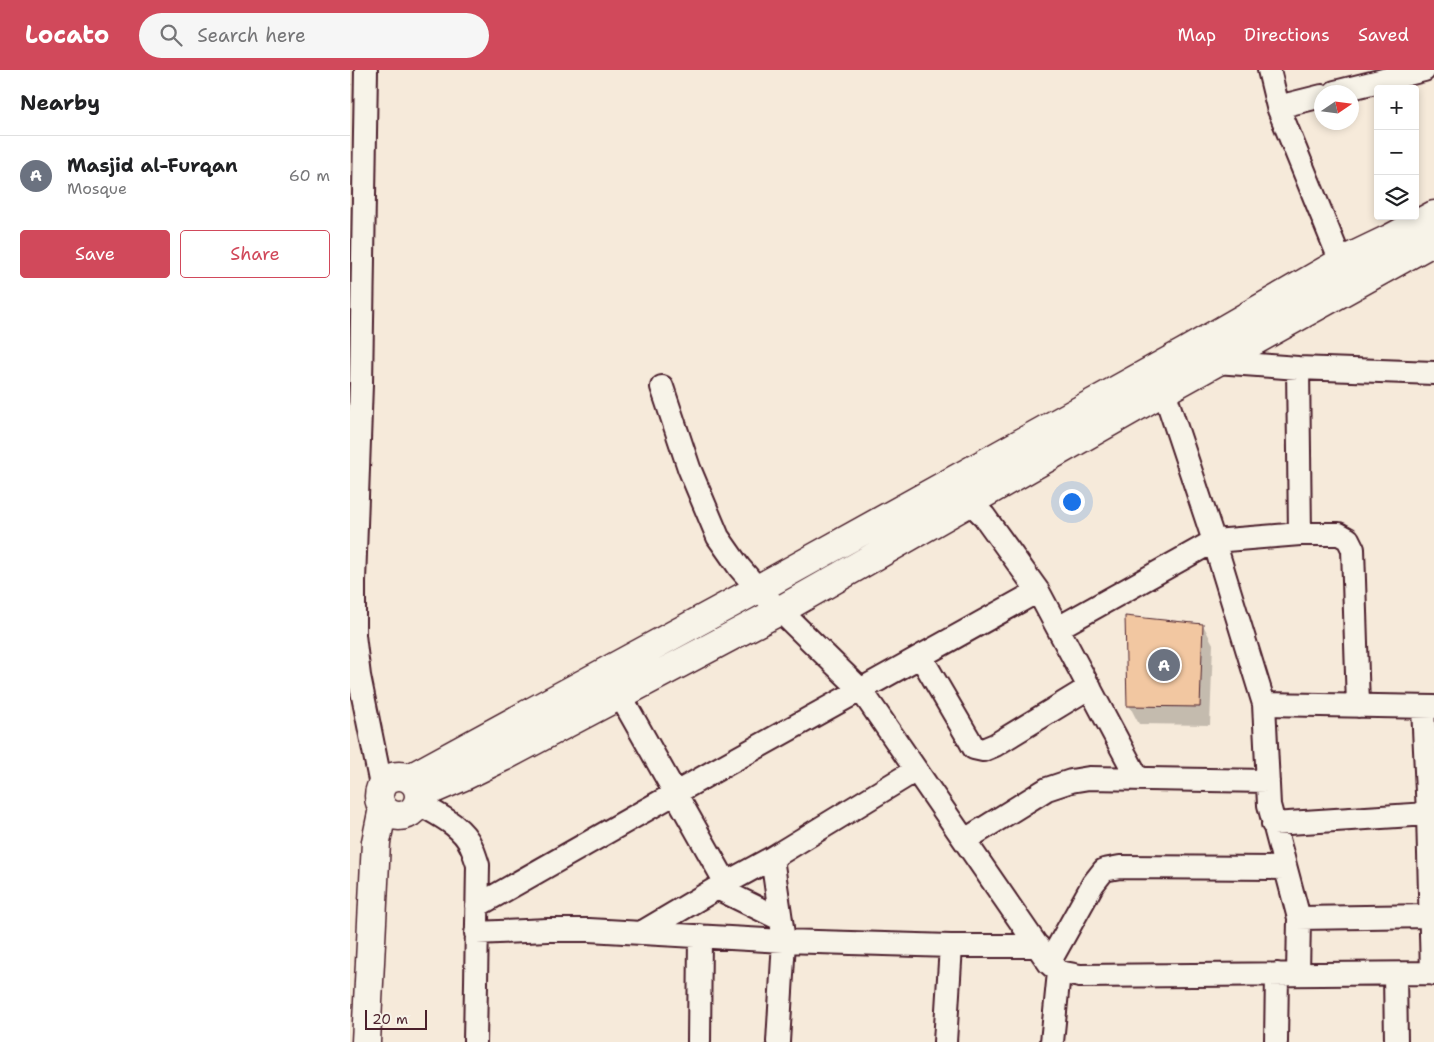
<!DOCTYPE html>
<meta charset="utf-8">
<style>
body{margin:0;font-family:"Shantell Sans",sans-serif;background:#f6f6f6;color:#202124}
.controls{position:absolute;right:15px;top:15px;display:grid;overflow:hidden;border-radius:5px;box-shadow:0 2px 8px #0003}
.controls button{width:45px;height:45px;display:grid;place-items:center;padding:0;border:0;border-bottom:1px solid #e0e0e0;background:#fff;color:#202124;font:25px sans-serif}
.compass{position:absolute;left:964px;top:15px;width:45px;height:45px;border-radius:50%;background:#fff;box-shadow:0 2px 8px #0003;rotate:77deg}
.scale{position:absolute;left:15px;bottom:12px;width:62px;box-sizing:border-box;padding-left:5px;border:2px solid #4a1f2b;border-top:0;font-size:14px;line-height:18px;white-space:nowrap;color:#4a1f2b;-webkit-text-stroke:4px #f7f3e8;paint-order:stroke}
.you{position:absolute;left:721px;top:431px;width:18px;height:18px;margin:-12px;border:4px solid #fff;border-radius:50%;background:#1a73e8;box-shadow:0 0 0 8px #1a73e833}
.badge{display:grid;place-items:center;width:32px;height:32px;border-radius:50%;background:#d1495b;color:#fff;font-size:16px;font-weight:700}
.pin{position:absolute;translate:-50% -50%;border:2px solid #fff;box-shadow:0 1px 5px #0006}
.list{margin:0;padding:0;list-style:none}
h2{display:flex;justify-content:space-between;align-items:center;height:65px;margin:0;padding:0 20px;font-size:21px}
h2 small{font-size:16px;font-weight:400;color:#757577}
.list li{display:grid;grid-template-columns:32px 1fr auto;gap:15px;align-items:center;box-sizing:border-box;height:80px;padding:0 20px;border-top:1px solid #e0e0e0}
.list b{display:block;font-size:19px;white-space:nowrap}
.list p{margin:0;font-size:16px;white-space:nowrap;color:#757577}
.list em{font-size:16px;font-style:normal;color:#757577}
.actions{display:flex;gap:10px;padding:15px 20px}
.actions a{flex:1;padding:11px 0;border:1px solid #d1495b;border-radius:5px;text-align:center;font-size:18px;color:#d1495b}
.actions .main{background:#d1495b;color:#fff}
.icon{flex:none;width:28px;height:28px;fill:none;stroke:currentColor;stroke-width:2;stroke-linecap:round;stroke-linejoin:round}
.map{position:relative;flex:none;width:1084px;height:972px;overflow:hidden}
header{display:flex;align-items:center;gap:30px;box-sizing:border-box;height:70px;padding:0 25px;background:#d1495b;color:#fff}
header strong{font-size:24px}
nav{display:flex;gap:28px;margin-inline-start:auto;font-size:18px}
.search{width:350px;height:45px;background:#f6f6f6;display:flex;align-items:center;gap:12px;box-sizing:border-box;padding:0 18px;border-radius:28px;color:#757577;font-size:19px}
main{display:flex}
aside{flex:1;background:#fff}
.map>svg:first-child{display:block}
.shadow{fill:#0003}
.building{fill:#f2c7a1;stroke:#4a1f2b}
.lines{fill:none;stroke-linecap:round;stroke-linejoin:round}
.minor-casing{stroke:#4a1f2b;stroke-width:26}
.major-casing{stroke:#4a1f2b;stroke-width:31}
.minor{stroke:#f7f3e8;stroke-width:22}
.major{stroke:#f7f3e8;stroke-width:28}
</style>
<header>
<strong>Locato</strong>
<div class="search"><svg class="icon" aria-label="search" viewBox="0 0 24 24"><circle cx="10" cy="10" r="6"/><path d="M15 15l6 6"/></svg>Search here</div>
<nav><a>Map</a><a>Directions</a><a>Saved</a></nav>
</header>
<main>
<aside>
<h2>Nearby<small></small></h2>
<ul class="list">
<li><span class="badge" style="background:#6b7280">A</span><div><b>Masjid al-Furqan</b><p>Mosque</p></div><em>60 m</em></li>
</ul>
<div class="actions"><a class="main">Save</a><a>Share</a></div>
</aside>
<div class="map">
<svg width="1084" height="972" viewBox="0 0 1084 972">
<rect width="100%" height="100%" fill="#f6eada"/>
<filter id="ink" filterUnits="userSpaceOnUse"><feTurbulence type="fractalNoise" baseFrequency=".02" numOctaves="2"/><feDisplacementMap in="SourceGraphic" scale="10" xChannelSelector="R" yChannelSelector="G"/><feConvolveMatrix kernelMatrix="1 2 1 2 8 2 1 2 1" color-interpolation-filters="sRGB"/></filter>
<g filter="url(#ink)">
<path class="shadow" d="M853 555 863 574 860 655 789 654 779 635Z"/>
<path class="building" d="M775 546 853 554 850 637 777 636Z"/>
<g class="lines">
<g class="minor-casing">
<path id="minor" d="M16 0 11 314 4 511V565L9 606 31 715
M919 0 928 37 991 192
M985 22 1074 0
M928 37 972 26
M866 292 948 298 1084 303
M948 298 950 464
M312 317 339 398 368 467 389 497 408 519 511 620 699 893 709 902 702 972
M814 321 864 471 914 634 1084 637
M620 432 634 446 688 521 788 709
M708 558 864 471 950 464H989L998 469 1003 479 1008 636
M571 587 619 669 624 678 633 680 645 675 740 617
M270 625 376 813
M914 634 919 735 949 848 948 904
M1073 637 1078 744 1082 903 1084 904
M68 733C86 744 112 755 121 776 124 782 126 789 128 795L125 972
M923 754 1078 744
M615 770 697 719 721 711 739 708 918 711
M422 788 434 871 428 972
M367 818 430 849
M127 836 368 699 688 521
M949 848 1081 846
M126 863 198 860H239L434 871 601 876H688
M291 863 367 818 422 788 566 700
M699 893 743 814 754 800 770 797 935 798
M709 902 730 906 1084 903
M1045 904 1046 972
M349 972 350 866
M595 972 601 876
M926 972 927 904"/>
</g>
<g class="major-casing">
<path id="major" d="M29 726a20 20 0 1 1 40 0a20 20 0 1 1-40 0Z
M60 708 408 519 835 282 991 192 1039 169 1084 145
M70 725 114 706 153 687 429 541 814 321 1084 171
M16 972 26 772 33 738"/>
</g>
<use href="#minor" class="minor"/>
<use href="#major" class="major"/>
</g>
</g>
</svg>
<div class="controls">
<button>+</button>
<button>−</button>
<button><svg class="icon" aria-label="layers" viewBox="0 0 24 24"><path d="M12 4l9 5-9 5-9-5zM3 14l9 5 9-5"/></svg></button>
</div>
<svg class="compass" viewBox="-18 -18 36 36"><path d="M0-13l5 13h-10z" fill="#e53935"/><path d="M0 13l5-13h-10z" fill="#757577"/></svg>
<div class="scale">20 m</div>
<div class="you"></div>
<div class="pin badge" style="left:814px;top:595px;background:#6b7280">A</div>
</div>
</main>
